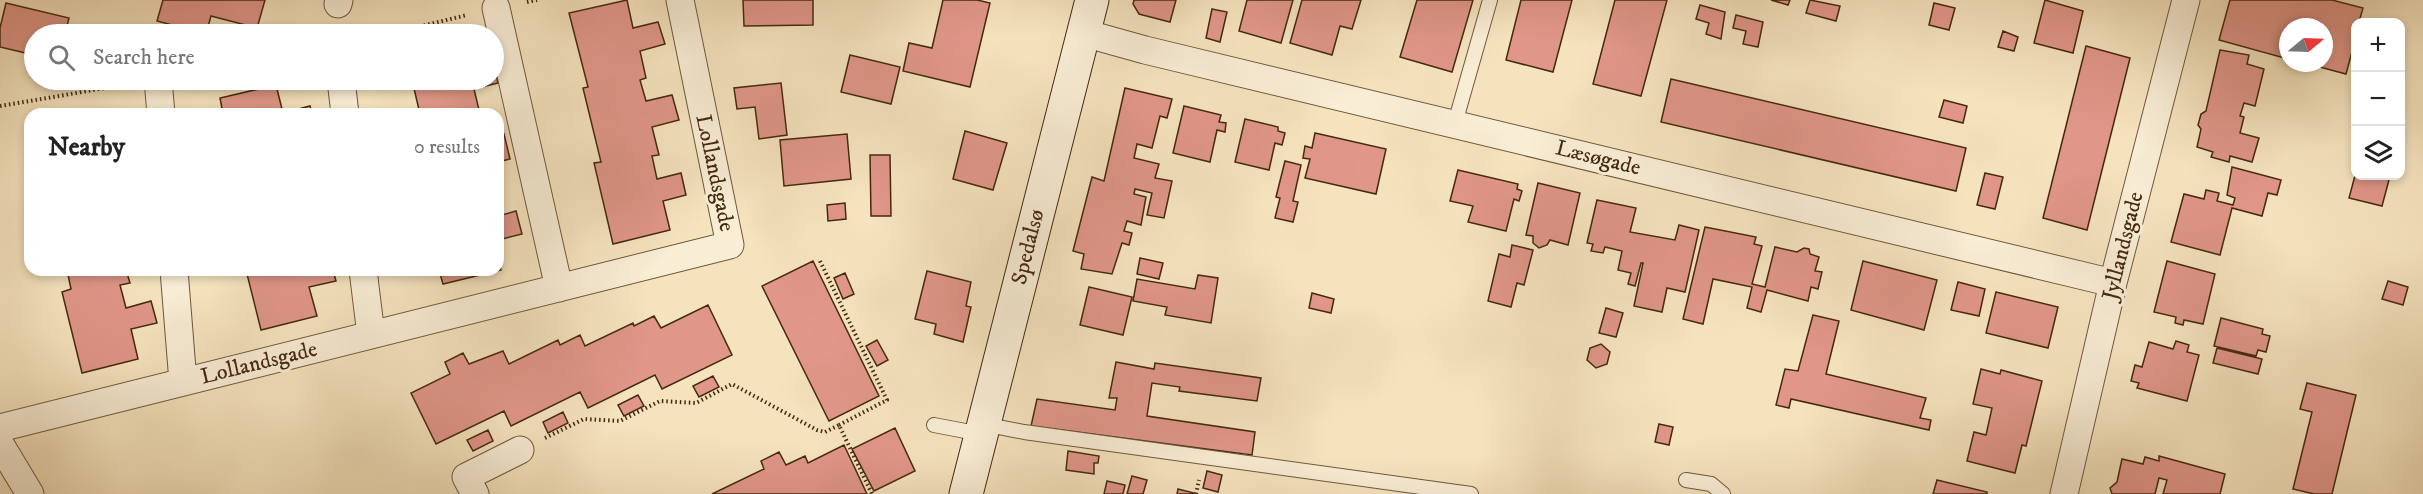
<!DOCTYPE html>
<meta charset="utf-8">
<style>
body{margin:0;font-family:"IM FELL DW Pica",serif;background:#f2f2f2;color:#222}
.controls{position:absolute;right:18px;top:18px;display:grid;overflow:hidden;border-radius:12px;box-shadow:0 3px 9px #0003}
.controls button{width:54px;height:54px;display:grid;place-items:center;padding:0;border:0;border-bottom:2px solid #e0e0e0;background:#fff;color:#222;font:30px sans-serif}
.compass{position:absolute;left:2279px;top:18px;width:54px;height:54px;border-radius:50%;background:#fff;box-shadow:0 3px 9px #0003;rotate:71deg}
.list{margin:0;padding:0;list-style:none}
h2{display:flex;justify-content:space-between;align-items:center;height:78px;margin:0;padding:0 24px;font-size:26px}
h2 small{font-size:20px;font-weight:400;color:#767676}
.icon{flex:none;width:33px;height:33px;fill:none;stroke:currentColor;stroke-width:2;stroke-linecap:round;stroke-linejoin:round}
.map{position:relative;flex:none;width:2423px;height:494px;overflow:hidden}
.search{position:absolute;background:#fff;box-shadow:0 3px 9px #0003;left:24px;top:24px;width:480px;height:66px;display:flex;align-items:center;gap:15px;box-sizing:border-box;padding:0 21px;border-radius:33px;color:#767676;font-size:22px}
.panel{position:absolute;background:#fff;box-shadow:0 3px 9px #0003;left:24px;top:108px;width:480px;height:168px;border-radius:18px}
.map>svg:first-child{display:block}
.building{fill:#e09689;stroke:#442910;stroke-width:1.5}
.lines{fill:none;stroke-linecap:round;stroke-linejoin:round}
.lane-casing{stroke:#70583c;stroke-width:16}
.street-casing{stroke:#70583c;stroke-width:29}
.secondary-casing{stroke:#442910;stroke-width:35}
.path{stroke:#442910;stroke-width:4;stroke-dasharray:1.5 3;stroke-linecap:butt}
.lane{stroke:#f8edd5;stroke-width:14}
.street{stroke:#f8edd5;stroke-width:27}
.secondary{stroke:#f8edd5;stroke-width:33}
.labels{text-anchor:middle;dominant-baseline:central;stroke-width:6;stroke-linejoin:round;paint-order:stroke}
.street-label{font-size:22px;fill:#442910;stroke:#f8edd5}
</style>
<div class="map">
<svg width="2423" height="494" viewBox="0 0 2423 494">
<rect width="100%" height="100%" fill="#f5e3be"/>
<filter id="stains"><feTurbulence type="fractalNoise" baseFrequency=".00333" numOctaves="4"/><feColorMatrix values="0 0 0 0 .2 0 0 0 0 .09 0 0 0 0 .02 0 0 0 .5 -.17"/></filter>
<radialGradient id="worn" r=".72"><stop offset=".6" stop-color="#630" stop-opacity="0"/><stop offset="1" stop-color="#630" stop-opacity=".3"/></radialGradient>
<path class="building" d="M163 0H265L257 28 211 16 206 34 157 21Z
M627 0 633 28 658 22 665 44 640 51 646 78 640 80 646 101 672 95 679 120 652 127 659 155 652 156 657 179 681 173 686 195 663 201 670 230 613 244 594 163 601 162 583 88 588 87 569 13Z
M743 0H813V25L744 26Z
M943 0H977L990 3 970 87 903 71 909 43 932 48Z
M1134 0H1176L1170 22 1139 14 1133 4Z
M1247 0H1293L1281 43 1239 31Z
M1302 0H1361L1352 29 1340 26 1332 55 1290 43Z
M1417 0H1473L1452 72 1400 57Z
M1521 0H1572L1553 72 1506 60Z
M1615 0H1667L1641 96 1593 84Z
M1771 0H1790L1788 5Z
M1810 0 1840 6 1836 21 1806 13Z
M2045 0 2083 11 2073 53 2034 43Z
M2230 0H2332L2363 8 2359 22H2356V37L2346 74 2305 63H2324V27H2288V59L2219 40Z
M6 3 69 18 65 34H34V55L0 47V28Z
M1934 3 1955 8 1949 30 1929 25Z
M1700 5 1725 12 1721 39 1706 34 1709 23 1696 19Z
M1212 9 1227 12 1220 42 1206 38Z
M1736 15 1763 22 1758 47 1743 44 1746 31 1733 28Z
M2003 31 2018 37 2014 51 1998 47Z
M2086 46 2130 58 2087 230 2043 218Z
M2220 50 2249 55 2247 64 2264 69 2255 106 2244 103 2240 116 2244 117 2240 133 2259 138 2252 162 2230 156 2229 162 2211 157 2213 152 2197 147 2201 129 2198 125 2201 114 2206 111Z
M850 55 900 67 891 104 841 92Z
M494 65 498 83 474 89 480 114H420L412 80H494Z
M1671 79 1966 148 1956 191 1661 122Z
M781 83 787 135 759 139 755 107 737 109 734 88Z
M276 85 283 113 310 106 312 114H223L220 98Z
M1125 88 1172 99 1167 118 1160 116 1152 148 1137 144 1134 158 1159 164 1155 178 1172 181 1164 218 1147 215 1152 193 1135 189 1134 194 1146 197 1141 225 1127 221 1124 231 1132 233 1129 245 1122 243 1112 274 1081 269 1084 254 1073 251 1092 177 1104 181Z
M1944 100 1967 106 1963 123 1939 117Z
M1184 106 1221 115 1219 122 1226 123 1225 132 1217 130 1210 162 1173 153Z
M1245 119 1278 127V131L1285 133 1282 145 1275 143 1269 170 1235 162Z
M965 131 1007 143 993 190 953 179Z
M1315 133 1386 149 1376 194 1305 178 1310 159 1303 158 1305 146 1312 148Z
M504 134 510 159 498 162V136Z
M847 134 851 179 784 186 780 140Z
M870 155H890L891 216H871Z
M1285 161 1301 165 1293 201 1298 202 1293 222 1275 218 1280 198 1276 197Z
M2232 167 2281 180 2277 195 2268 193 2262 216 2232 208 2220 255 2171 242 2184 194 2204 199 2206 190 2219 193 2217 201 2233 205 2235 198 2227 195Z
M1458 170 1518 184 1517 189 1522 191 1519 201 1514 199 1506 231 1468 222 1473 206 1450 201Z
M2356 172V176H2390L2382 206 2349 198Z
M1985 173 2003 177 1995 209 1977 205Z
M1538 183 1580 193 1568 245 1550 240 1547 245 1539 248 1533 243V236L1526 235Z
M1597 200 1636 208 1630 232 1675 240 1679 225 1699 230 1685 292 1667 288 1662 312 1634 306 1643 263H1641L1635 286 1628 284 1631 273 1618 270 1622 251 1605 247 1603 253 1591 251 1593 244 1587 243Z
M845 203 846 219 828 221 827 205Z
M516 211 522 234 498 240V216Z
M1705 227 1756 237 1754 244 1762 246 1752 284 1765 287 1775 247 1797 252 1804 248 1809 249 1810 254 1819 257 1815 271 1822 272 1818 289 1811 287 1808 301 1767 290 1761 312 1747 308 1752 287 1713 279 1703 324 1683 319Z
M1512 245 1533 250 1524 285 1517 283 1511 307 1488 301 1499 254 1510 257Z
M498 256 501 270 443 284 439 270H498Z
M1140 258 1163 263 1159 279 1137 274Z
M813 261 879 396 829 421 762 286Z
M1863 261 1937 280 1924 330 1851 310Z
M2167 261 2215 274 2203 324 2184 320 2183 325 2175 323 2176 317 2154 312Z
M67 270H126L130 283 120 285 126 308 151 301 157 323 131 329 138 359 82 373 62 292 71 289Z
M246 270H333L336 281 309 287 317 316 261 330Z
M927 271 971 282 966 306 971 307 963 342 934 334 936 324 915 319Z
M845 273 854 294 843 299 834 278Z
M1198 275 1218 278 1211 323 1165 315 1167 307 1133 301 1137 279 1195 289Z
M2388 281 2408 287 2403 305 2382 299Z
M1958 282 1985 289 1979 316 1951 310Z
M1089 287 1132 297 1123 335 1080 325Z
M1996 292 2058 307 2048 348 1986 333Z
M1312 293 1334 299 1331 313 1309 308Z
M708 305 732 355 662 389 655 375 588 408 580 392 511 426 504 411 436 444 411 393 450 374 445 362 463 353 469 364 503 351 509 364 558 340 560 345 580 335 585 346 633 323 634 326 654 316 661 328Z
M1606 308 1623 313 1616 337 1599 333Z
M1813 315 1839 321 1826 374 1926 398 1920 418 1931 420 1929 430 1791 399 1789 408 1776 405 1785 369 1798 371Z
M2221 318 2263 329 2262 334 2270 336 2266 352 2258 350 2256 356 2214 346Z
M877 340 888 360 877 366 866 346Z
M2176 341 2189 345 2187 352 2199 355 2187 401 2137 388 2139 383 2131 381 2135 365 2142 367 2149 342 2173 349Z
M1601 344 1610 352 1607 364 1596 368 1587 360 1590 348Z
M2217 348 2262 359 2258 374 2213 363Z
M1116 362 1154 369 1155 363 1261 378 1257 401 1179 391 1180 387 1152 383 1147 416 1255 432 1252 455 1031 426 1037 399 1115 410 1117 398H1109Z
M1981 369 2000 374 2001 370 2042 381 2026 446 2022 445 2015 473 1967 461 1974 432 1986 435 1992 408 1973 404Z
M713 376 719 387 699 397 693 386Z
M2307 383 2356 395 2332 494H2314L2293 489 2312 412 2300 409Z
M638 395 644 406 624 416 618 405Z
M563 412 568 423 548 433 543 422Z
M1659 424 1673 427 1669 445 1655 442Z
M895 428 915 471 874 491 852 449Z
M488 430 493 441 473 451 467 440Z
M844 445 867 494H712L764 469 761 461 779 452 786 465 805 456 808 463Z
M1068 451 1099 456 1098 463H1094V474L1066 470Z
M2159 456 2225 474 2220 494H2163L2167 480 2159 478 2155 494H2112L2110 488 2117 482 2122 459 2143 464 2145 457 2159 461Z
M1207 471 1222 475 1218 492 1203 488Z
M1132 476 1147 480 1143 494H1127Z
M1937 480 1987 492V494H1933Z
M1107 481 1125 485 1123 494H1104Z
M1178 489 1194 493V494H1177Z"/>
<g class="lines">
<g class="lane-casing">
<path id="lane" d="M1455 123 1490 0
M983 424 1024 432 1471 494
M934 425 981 434
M1686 480 1711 484 1723 494"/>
</g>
<g class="street-casing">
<path id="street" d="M338 4 339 0
M496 8 559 288
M1084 33 1145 50 2113 283
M158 80 161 114
M341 80 345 114
M174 270 183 382
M363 270 371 335
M0 428 730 245 680 0
M0 444 30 494
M475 494 466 477 520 450
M2064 494 2113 283 2186 0"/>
</g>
<g class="secondary-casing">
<path id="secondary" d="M966 494 1092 0"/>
</g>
<path class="path" d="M527 2 537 0
M389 34 467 15
M0 106 129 84
M820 261 887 400 839 425
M545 438 584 419 620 421 660 401 696 403 732 384 817 430 825 432 839 425 872 494
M1196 494 1199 480"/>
<use href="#lane" class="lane"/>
<use href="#street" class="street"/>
<use href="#secondary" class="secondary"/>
</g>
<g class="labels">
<g class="street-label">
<text transform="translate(1598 158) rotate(14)">Læsøgade</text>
<text transform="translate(715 173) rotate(78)">Lollandsgade</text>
<text transform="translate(2123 246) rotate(-76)">Jyllandsgade</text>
<text transform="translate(1028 247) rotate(-76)">Spedalsø</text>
<text transform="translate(259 363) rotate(-14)">Lollandsgade</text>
</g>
</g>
<rect width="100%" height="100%" filter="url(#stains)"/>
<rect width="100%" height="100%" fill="url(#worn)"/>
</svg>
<div class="controls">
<button>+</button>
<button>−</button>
<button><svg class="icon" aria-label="layers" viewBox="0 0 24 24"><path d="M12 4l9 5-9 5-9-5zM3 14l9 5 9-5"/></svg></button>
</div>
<svg class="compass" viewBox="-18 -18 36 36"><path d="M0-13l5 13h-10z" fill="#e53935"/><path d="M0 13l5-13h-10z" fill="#767676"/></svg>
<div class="search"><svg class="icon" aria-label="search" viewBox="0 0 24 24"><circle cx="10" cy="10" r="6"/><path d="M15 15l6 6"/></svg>Search here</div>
<section class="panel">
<h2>Nearby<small>0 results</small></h2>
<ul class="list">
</ul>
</section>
</div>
